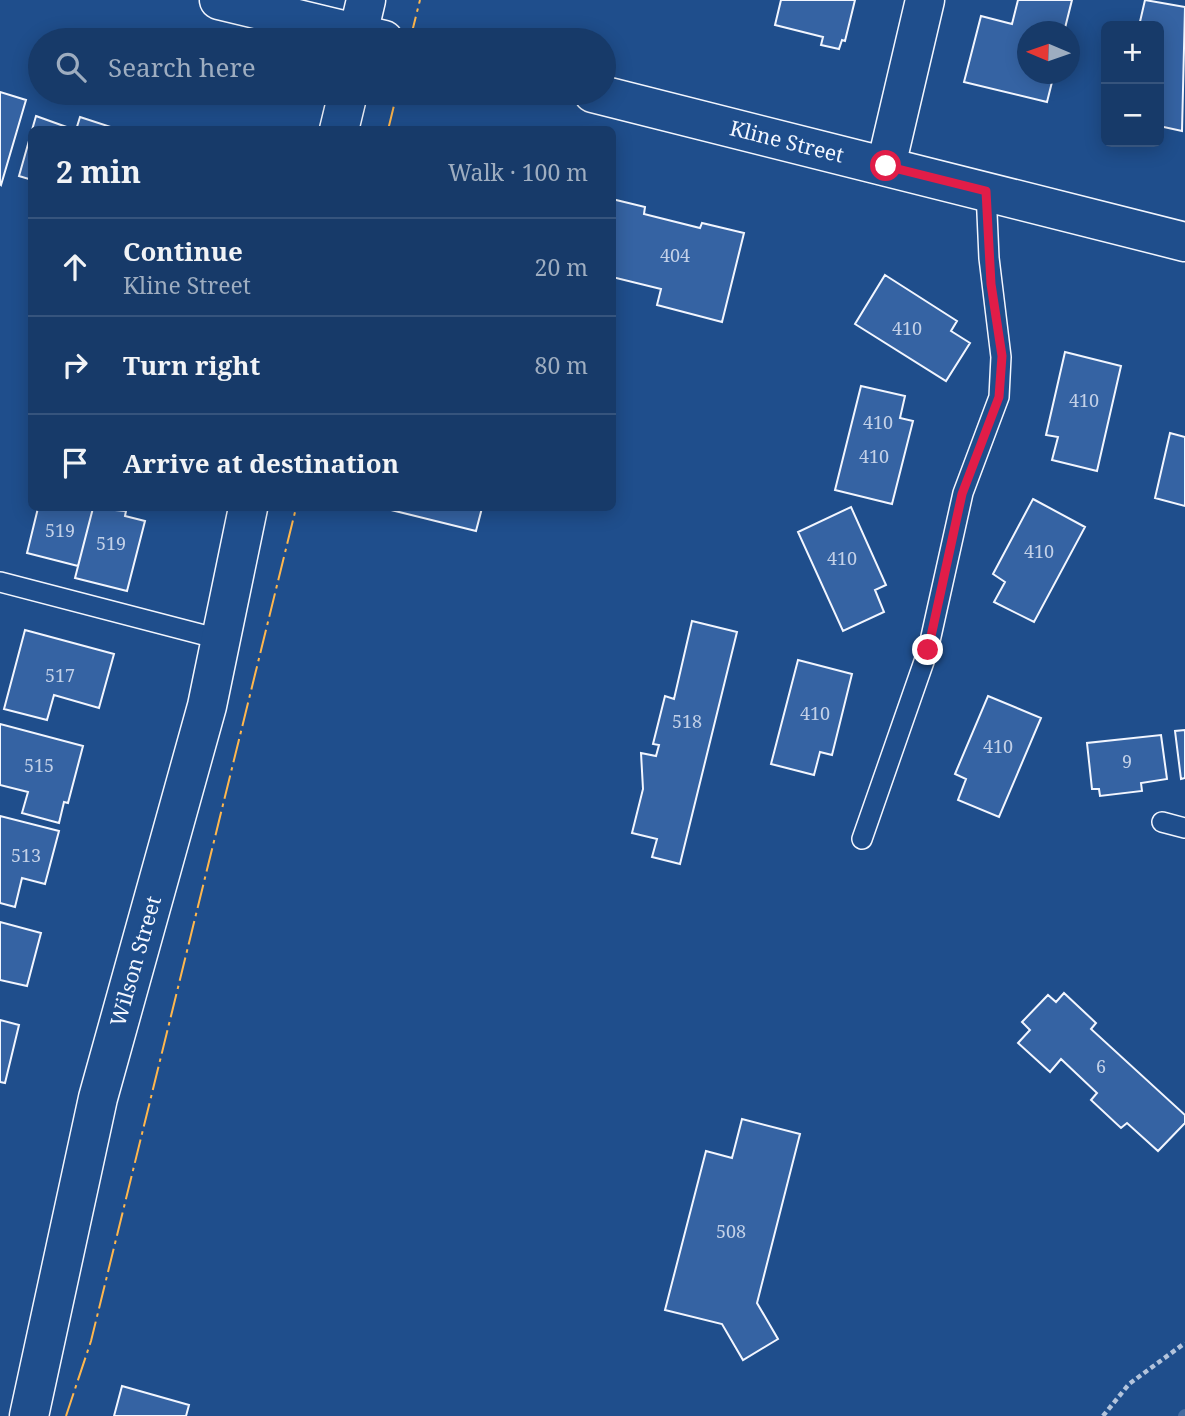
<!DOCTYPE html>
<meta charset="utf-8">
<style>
body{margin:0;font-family:"Noto Serif",serif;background:#20416f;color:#f1f3f6}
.controls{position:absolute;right:21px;top:21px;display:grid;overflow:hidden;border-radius:10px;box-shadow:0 4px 18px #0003}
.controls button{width:63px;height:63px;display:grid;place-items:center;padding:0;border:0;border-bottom:2px solid #36547d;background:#173a69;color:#f1f3f6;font:35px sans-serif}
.compass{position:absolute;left:1017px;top:21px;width:63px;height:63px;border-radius:50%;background:#173a69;box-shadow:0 4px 18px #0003;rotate:272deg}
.stop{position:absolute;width:21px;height:21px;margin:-16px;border:5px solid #e11d48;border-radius:50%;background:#fff}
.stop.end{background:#e11d48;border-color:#fff;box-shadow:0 2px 7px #0008}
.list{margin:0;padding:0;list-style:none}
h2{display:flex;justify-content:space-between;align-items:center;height:91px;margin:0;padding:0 28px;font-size:30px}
h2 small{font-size:23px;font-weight:400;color:#9eadc0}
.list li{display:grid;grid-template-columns:46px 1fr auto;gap:21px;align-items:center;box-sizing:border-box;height:98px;padding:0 28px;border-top:2px solid #36547d}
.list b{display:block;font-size:26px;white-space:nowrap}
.list p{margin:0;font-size:23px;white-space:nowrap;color:#9eadc0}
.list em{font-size:23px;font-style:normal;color:#9eadc0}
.icon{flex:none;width:38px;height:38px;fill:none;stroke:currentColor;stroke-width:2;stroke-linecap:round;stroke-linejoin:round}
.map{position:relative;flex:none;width:1185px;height:1416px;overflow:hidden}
.search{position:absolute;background:#173a69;box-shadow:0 4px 18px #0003;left:28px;top:28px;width:588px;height:77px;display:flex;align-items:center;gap:18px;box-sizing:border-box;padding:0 24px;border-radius:38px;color:#9eadc0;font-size:26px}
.panel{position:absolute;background:#173a69;box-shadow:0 4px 18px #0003;left:28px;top:126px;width:588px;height:385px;border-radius:10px}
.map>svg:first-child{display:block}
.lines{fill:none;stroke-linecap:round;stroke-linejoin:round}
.stream{stroke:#446ba0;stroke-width:12}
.building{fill:#3563a3;stroke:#f2f6ff;stroke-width:2}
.service-casing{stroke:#f2f6ff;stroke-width:22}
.minor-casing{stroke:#f2f6ff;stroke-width:41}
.path{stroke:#b3c4dc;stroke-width:4.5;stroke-dasharray:5 3.5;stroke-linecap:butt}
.service{stroke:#1f4e8c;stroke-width:19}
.minor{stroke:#1f4e8c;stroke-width:38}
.power{stroke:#ffb74d;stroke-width:2;stroke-dasharray:24 5 3.5 5;stroke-linecap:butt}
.route{stroke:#e11d48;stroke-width:9}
.labels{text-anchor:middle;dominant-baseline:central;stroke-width:5;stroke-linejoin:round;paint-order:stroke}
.number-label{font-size:18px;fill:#c3d1e8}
.street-label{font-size:21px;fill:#f2f6ff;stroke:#1f4e8c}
</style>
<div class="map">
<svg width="1185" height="1416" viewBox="0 0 1185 1416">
<rect width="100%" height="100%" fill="#1f4e8c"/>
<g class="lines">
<path class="stream" d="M1184 1416 1185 1415"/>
</g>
<path class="building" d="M781 0H855L845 41 842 40 839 49 821 45 823 37 775 25Z
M1018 0H1072L1064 32H1028V74H1054L1047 102 964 82 981 16 1012 24Z
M1145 0 1185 7 1182 131 1159 126V26H1139Z
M0 92 26 100 1 185 0 184Z
M36 116 75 130H32Z
M80 117 114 128 113 130H76Z
M32 130V180L19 176Z
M612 199 645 207 644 214 700 228 702 223 744 233 722 322 657 305 661 289 612 277Z
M885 275 957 321 951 331 970 343 946 381 855 324Z
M1065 352 1121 366 1097 471 1052 460 1058 437 1046 435Z
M861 386 905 396 900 418 913 421 892 504 835 490Z
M1170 433 1185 437V506L1155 498Z
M1033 499 1085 527 1034 622 994 602 1005 582 993 574Z
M851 507 886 585 875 590 884 612 843 631 798 532Z
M38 508H93L78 566 27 553Z
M93 508 126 511 125 516 145 521 127 591 75 578Z
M383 508H482L476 531Z
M692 621 737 632 680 864 652 857 657 839 632 833 643 789 641 753 656 756 659 745 653 744 665 696 674 699Z
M25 630 114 654 99 708 54 695 47 720 4 709Z
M798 660 852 674 832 755 820 752 814 775 771 764Z
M988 696 1041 718 999 817 958 800 966 779 955 774Z
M0 724 83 746 68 803 64 802 59 823 22 813 28 792 0 785Z
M1185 730V778L1181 779 1175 731Z
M1161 735 1167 779 1141 783 1142 791 1100 796 1099 789H1092L1087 743Z
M0 816 59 831 45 884 22 878 15 907 0 903Z
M0 922 41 933 27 986 0 980Z
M1064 993 1096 1023 1091 1029 1185 1115V1123L1158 1151 1127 1123 1121 1128 1091 1100 1097 1093 1061 1059 1050 1072 1018 1043 1030 1030 1022 1022 1048 995 1056 1002Z
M0 1020 19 1025 5 1083 0 1082Z
M742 1119 800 1134 757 1303 778 1339 743 1360 722 1324 665 1310 706 1151 732 1158Z
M122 1386 189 1405 186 1416H114Z"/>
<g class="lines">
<g class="service-casing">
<path id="service" d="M0 582 223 640
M1162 822 1185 828
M862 839 928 650 963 493 999 397 1001 357 989 258 986 191"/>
</g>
<g class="minor-casing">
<path id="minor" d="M219 0 384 40
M358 34 366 0
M593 93 1185 242
M339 130 348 93
M886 166 925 0
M29 1416 98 1098 207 706 248 508"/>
</g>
<path class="path" d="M1103 1416 1129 1384 1185 1343"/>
<use href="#service" class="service"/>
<use href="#minor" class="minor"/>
<path class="power" d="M410 40 420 0
M388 130 397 93
M66 1416 91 1341 296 508"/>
</g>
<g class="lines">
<path class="route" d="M886 166 986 191 991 284 1002 356 999 397 962 494 928 650"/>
</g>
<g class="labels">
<g class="number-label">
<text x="675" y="255">404</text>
<text x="907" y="328">410</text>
<text x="1084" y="400">410</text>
<text x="878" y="422">410</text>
<text x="874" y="456">410</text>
<text x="60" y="530">519</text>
<text x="111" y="543">519</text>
<text x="1039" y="551">410</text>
<text x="842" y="558">410</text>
<text x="60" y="675">517</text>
<text x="815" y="713">410</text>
<text x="687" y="721">518</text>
<text x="998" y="746">410</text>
<text x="1127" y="761">9</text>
<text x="39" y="765">515</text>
<text x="26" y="855">513</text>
<text x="1101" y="1066">6</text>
<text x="731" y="1231">508</text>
</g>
<g class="street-label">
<text transform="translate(787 141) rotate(14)">Kline Street</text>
<text transform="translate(135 961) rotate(-74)">Wilson Street</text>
</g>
</g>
</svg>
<div class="controls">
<button>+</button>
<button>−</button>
</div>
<svg class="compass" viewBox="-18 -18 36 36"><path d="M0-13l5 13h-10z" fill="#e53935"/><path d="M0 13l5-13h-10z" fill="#9eadc0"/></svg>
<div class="stop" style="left:886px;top:166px"></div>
<div class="stop end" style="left:928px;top:650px"></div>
<div class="search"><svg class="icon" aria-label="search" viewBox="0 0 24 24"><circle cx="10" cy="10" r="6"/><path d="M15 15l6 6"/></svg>Search here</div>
<section class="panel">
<h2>2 min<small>Walk · 100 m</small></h2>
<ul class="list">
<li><svg class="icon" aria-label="ahead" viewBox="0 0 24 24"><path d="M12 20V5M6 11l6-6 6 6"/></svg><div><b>Continue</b><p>Kline Street</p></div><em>20 m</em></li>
<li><svg class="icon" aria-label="right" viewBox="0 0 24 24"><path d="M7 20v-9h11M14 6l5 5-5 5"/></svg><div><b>Turn right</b></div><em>80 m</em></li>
<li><svg class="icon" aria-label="arrive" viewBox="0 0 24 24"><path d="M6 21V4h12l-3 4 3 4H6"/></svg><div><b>Arrive at destination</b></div></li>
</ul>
</section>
</div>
